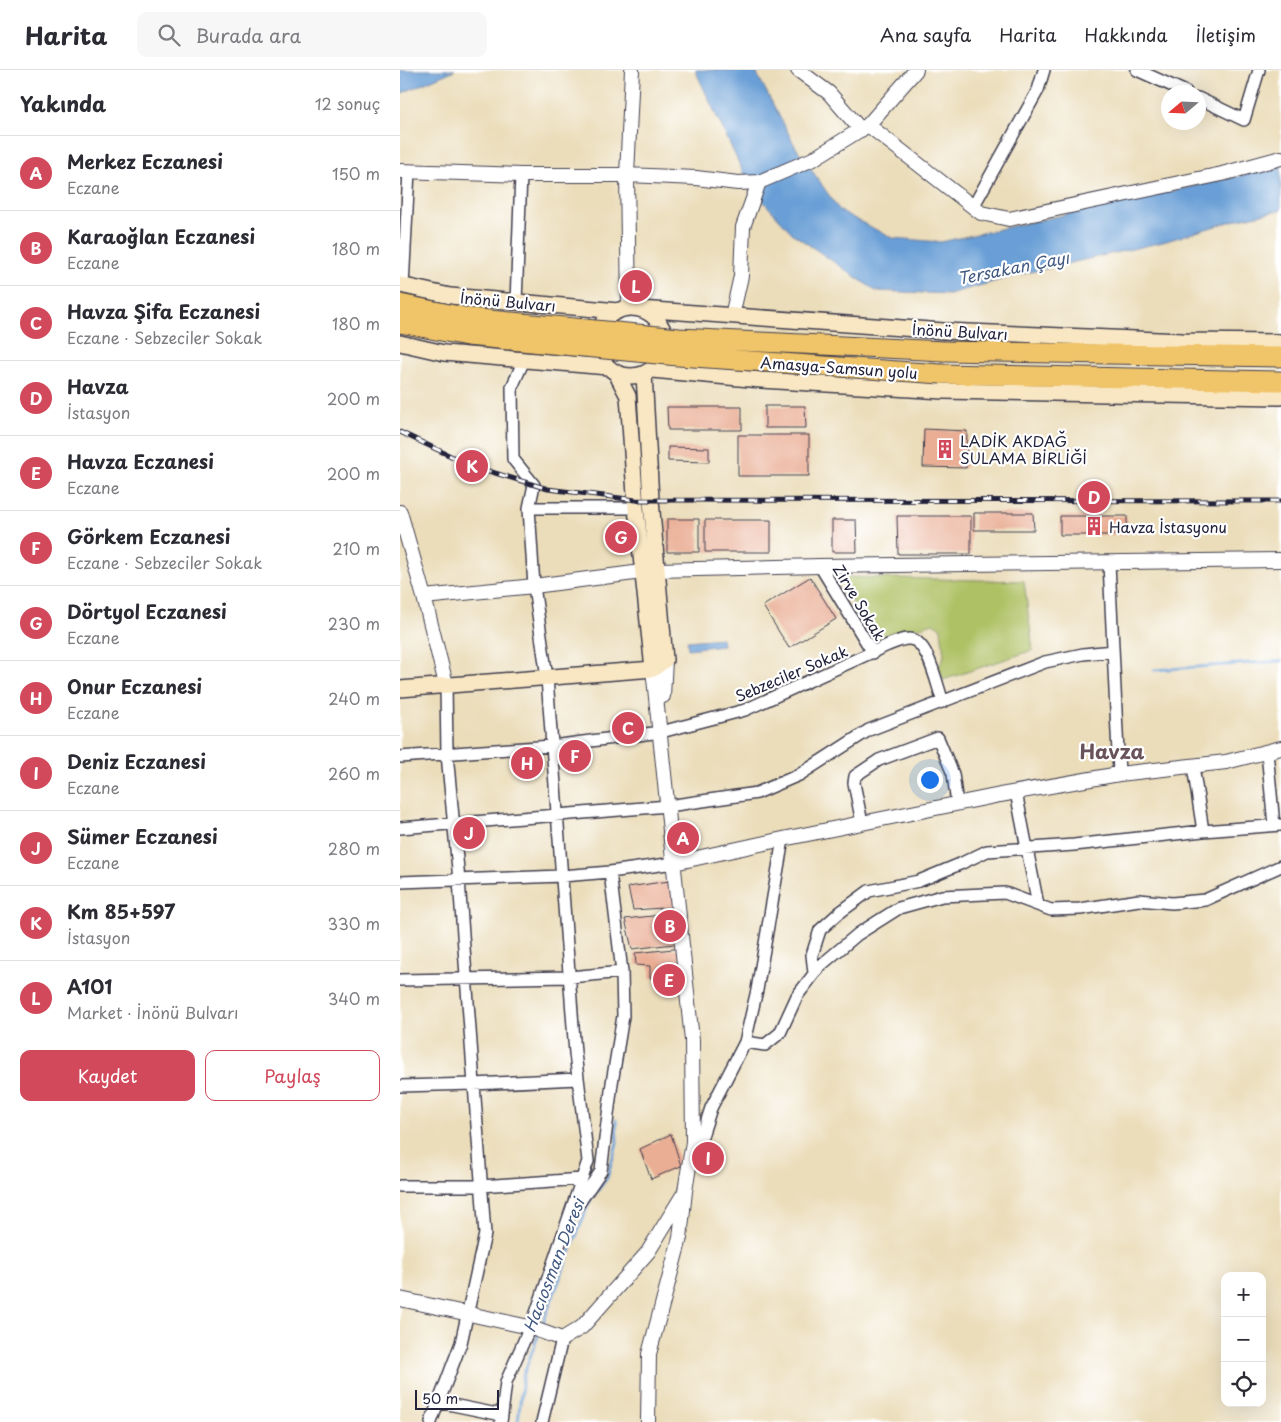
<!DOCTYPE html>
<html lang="tr">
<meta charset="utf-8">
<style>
body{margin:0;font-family:"Playpen Sans",sans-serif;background:#f7f7f7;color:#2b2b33}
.controls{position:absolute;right:15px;bottom:15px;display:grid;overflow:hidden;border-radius:10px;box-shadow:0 5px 20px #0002}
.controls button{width:45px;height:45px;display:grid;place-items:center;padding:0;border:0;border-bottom:1px solid #e1e1e2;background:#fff;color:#2b2b33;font:25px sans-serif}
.compass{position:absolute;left:761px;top:15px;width:45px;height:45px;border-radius:50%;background:#fff;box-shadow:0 5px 20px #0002;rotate:251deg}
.scale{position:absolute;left:15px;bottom:12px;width:84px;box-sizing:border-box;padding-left:5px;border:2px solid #22223b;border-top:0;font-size:14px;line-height:18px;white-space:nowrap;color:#22223b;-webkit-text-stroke:4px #fff;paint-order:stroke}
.you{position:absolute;left:529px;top:709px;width:18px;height:18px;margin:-12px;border:4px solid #fff;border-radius:50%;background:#1a73e8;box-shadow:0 0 0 8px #1a73e833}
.badge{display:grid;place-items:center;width:32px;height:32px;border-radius:50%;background:#d1495b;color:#fff;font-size:16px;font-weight:700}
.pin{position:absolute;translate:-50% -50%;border:2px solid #fff;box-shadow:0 1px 5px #0006}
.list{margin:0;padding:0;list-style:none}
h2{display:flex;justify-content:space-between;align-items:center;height:65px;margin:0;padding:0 20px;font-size:21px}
h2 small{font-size:16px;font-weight:400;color:#7c7c81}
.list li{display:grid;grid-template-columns:32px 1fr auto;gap:15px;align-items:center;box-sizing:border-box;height:75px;padding:0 20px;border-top:1px solid #e1e1e2}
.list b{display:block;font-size:19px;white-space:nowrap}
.list p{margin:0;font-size:16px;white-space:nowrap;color:#7c7c81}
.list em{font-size:16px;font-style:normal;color:#7c7c81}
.actions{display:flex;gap:10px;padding:15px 20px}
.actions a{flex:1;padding:11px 0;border:1px solid #d1495b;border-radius:10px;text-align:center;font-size:18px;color:#d1495b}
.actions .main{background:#d1495b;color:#fff}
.icon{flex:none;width:28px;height:28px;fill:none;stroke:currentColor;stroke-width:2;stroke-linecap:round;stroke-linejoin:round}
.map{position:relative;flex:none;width:881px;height:1352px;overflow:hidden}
header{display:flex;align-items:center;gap:30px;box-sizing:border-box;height:70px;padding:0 25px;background:#fff;border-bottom:1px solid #e1e1e2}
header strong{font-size:24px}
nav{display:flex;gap:28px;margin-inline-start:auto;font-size:18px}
.search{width:350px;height:45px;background:#f7f7f7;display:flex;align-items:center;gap:12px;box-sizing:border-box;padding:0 18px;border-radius:10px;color:#7c7c81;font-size:19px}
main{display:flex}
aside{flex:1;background:#fff}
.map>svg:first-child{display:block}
.green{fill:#afc165;stroke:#687250}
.water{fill:#699fd6;stroke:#466088}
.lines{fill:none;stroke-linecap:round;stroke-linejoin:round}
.stream{stroke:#699fd6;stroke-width:3}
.building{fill:#eaae95}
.minor-casing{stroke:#403e4e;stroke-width:14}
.tertiary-casing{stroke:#403e4e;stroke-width:16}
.secondary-casing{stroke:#403e4e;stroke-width:18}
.trunk-casing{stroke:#403e4e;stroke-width:21}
.minor{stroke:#fff;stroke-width:11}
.tertiary{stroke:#fff;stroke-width:14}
.secondary{stroke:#f9e7c3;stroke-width:15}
.trunk{stroke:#f0c469;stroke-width:19}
.rail-casing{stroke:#22223b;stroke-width:5}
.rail{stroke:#fff;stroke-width:3;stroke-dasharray:9;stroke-linecap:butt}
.trunk-bridge-casing{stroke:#403e4e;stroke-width:21;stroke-linecap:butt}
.trunk-bridge{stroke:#f0c469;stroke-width:19}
.labels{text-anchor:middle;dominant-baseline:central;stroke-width:4.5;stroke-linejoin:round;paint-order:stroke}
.street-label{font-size:15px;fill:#22223b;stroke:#fff}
.poi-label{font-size:15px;fill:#22223b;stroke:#fff;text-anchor:start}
.water-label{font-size:16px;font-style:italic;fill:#425a81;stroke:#fff}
.district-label{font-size:20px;font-weight:bold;fill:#68535a;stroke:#fff}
</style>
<header>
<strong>Harita</strong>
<div class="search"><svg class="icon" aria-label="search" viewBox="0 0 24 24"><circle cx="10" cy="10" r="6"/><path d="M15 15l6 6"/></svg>Burada ara</div>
<nav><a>Ana sayfa</a><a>Harita</a><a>Hakkında</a><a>İletişim</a></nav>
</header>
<main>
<aside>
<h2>Yakında<small>12 sonuç</small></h2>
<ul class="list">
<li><span class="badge">A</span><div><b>Merkez Eczanesi</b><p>Eczane</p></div><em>150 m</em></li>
<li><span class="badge">B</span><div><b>Karaoğlan Eczanesi</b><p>Eczane</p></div><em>180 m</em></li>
<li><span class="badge">C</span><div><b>Havza Şifa Eczanesi</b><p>Eczane · Sebzeciler Sokak</p></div><em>180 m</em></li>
<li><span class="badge">D</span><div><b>Havza</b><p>İstasyon</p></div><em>200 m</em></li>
<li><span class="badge">E</span><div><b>Havza Eczanesi</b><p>Eczane</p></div><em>200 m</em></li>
<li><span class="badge">F</span><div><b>Görkem Eczanesi</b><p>Eczane · Sebzeciler Sokak</p></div><em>210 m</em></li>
<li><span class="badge">G</span><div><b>Dörtyol Eczanesi</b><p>Eczane</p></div><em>230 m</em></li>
<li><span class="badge">H</span><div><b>Onur Eczanesi</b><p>Eczane</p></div><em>240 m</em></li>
<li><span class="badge">I</span><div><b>Deniz Eczanesi</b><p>Eczane</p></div><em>260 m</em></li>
<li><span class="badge">J</span><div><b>Sümer Eczanesi</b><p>Eczane</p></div><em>280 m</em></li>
<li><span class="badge">K</span><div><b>Km 85+597</b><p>İstasyon</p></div><em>330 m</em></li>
<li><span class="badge">L</span><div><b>A101</b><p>Market · İnönü Bulvarı</p></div><em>340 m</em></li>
</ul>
<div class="actions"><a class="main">Kaydet</a><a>Paylaş</a></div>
</aside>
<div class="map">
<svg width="881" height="1352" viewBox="0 0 881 1352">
<rect width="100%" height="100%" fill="#fff"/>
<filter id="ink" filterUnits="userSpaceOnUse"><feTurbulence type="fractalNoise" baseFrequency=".02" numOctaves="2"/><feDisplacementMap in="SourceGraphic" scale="10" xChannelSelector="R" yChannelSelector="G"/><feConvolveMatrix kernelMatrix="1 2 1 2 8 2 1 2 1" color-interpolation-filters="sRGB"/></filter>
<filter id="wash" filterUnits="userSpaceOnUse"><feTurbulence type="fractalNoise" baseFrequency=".0096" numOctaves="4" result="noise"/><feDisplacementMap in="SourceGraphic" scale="20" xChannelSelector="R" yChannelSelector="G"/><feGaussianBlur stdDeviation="1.12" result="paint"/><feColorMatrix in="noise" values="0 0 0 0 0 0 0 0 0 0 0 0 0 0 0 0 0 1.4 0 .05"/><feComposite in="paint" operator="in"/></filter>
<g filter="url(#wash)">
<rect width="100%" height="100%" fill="#ebddba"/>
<path class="green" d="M445 507 624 511 633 580 543 610 539 596 544 586 541 558 533 553 476 571 445 521Z"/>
<path class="water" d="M0 0H55L0 24Z
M295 0H355L395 76 440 141 492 168 541 172 881 97V140L839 149 763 172 626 203 549 224 476 221 393 164 350 117Z
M322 568 323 575 288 579 287 571Z"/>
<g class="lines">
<path class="stream" d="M754 600 881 591
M141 1258 190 1130 207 1108 217 1073 216 1050
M118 1352 123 1306 139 1263"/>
</g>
<g id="blocks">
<path class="building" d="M365 336H405L406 358H365Z
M267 337H342V360H268Z
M524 359 567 361 566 398 523 397Z
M338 365H409V406H338Z
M268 377 309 378V392L268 391Z
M574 443H633L634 460H574Z
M497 446H571V484H498Z
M660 446H727V465H660Z
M267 449H299V482H267Z
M305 450H371V482H305Z
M432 450H456L457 482H432Z
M410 507 436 549 389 578 363 536Z
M276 810 278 837 233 840 228 817Z
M279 843 282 873 232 879 225 849Z
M283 878 284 909 250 908V896L236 895 235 883Z
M271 1064 281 1096 251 1109 240 1079Z"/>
</g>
</g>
<g filter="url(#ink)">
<use href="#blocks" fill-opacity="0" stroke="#403e4e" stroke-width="1"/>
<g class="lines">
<g class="minor-casing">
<path id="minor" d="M737 0 786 22
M798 28 844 50 859 0
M573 137 638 20 644 0
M3 216 9 101
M116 232 121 105
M129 438H236
M709 493 719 704
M420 496 473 583
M867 682 874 755
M0 687 152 676 261 662 345 640 488 575C494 573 501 569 508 569 528 567 537 616 543 632
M793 696 803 761
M616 722 638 835
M462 753 454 713 455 706 479 690 538 668 553 704 557 734
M0 758 268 736 357 723 399 705 469 660 645 592 683 584 713 581
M0 812 162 806 210 802 274 793
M414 903 412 885 420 860 439 843 469 821 519 811 560 794 587 781 674 775 803 761 881 755
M0 910 170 907 222 902
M345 972 365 975 380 963 397 926 420 896 458 864 499 838 542 826 605 823 651 840 680 839 739 830 772 833 805 830 881 796
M0 1016 73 1014 178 1009
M295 1088 311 1038 345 972 357 920 383 769
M0 1116H81L182 1109
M177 1136 201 1101 212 1013 223 946 222 902 210 802
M38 1332 102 1345
M31 1352 61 1273 85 1164 59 810 47 684 46 614
M101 1352 106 1312 136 1243 188 1091 175 983 147 608 134 516 129 438 134 415 113 389 112 317 124 290
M142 1352 162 1269"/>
</g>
<g class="tertiary-casing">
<path id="tertiary" d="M398 0 429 23 461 60
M468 55 581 143 609 149 822 104 881 88
M0 101 121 105H227L296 108 338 113 359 112 413 89 468 55 516 0
M229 238 227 105 232 0
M332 246 341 206 343 157 359 112
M0 442 24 527 46 614
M24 527 134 516 257 500 420 496 881 490
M263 626 265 590
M274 793 383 769 600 725 719 704 826 692 881 678
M0 1229 129 1257 162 1269 182 1257 248 1182 283 1125
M248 1352 249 1284 280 1168 285 1121 293 1072 292 970 253 599"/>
</g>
<g class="secondary-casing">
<path id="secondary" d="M0 215 50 226 218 241
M197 272a34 34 0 1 1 68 0a34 34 0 1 1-68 0Z
M240 239 544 261 782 271 881 272
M0 273 44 283 208 297
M252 300 361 310 543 321 881 327
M216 303 228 326 236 438 253 599
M0 619 253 599 265 590 251 430 244 304"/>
</g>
<g class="trunk-casing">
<path id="trunk" d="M544 281 881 287
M541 304 881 311"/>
</g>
<use href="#minor" class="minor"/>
<use href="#tertiary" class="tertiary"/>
<use href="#secondary" class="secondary"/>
<use href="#trunk" class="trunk"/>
<g class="rail-casing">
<path id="rail" d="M0 362 72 396 148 419 236 430 881 431"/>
</g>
<use href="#rail" class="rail"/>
<g class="trunk-bridge-casing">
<path id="trunk-bridge" d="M0 234 69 248 279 268 544 281
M0 253 67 266 278 286 541 304"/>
</g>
<use href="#trunk-bridge" class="trunk-bridge"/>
</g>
</g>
<defs>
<g id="building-bare" transform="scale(1.5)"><path d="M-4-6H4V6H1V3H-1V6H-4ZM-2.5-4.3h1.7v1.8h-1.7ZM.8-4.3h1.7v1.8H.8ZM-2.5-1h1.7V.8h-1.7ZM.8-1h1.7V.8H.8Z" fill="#d1495b" stroke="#fff" stroke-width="2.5" paint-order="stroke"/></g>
</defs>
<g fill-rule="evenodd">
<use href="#building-bare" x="545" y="379"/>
<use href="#building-bare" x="694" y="456"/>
</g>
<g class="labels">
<g class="street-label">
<text transform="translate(108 231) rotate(5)">İnönü Bulvarı</text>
<text transform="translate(560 261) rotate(3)">İnönü Bulvarı</text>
<text transform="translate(439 297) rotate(4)">Amasya-Samsun yolu</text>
<text transform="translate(460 532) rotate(59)">Zirve Sokak</text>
<text transform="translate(391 603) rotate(-23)">Sebzeciler Sokak</text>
</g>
<g class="poi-label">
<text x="560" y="370">LADİK AKDAĞ<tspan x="560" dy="17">SULAMA BİRLİĞİ</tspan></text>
<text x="709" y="456">Havza İstasyonu</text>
</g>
<g class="water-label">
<text transform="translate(613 197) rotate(-11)">Tersakan Çayı</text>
<text transform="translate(153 1195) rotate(-69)">Hacıosman Deresi</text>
</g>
<g class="district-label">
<text x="712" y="681">Havza</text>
</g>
</g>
</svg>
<div class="controls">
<button>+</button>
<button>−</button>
<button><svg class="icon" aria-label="locate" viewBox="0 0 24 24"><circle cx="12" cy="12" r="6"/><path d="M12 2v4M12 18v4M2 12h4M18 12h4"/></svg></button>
</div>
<svg class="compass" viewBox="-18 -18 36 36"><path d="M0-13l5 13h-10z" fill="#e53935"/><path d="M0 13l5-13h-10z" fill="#7c7c81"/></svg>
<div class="scale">50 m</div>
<div class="you"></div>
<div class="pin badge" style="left:283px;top:768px">A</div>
<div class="pin badge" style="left:270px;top:856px">B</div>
<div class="pin badge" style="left:228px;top:658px">C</div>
<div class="pin badge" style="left:694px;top:427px">D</div>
<div class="pin badge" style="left:269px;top:910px">E</div>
<div class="pin badge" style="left:175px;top:686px">F</div>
<div class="pin badge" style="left:221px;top:467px">G</div>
<div class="pin badge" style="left:127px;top:693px">H</div>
<div class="pin badge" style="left:308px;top:1088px">I</div>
<div class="pin badge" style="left:69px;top:763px">J</div>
<div class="pin badge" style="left:72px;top:396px">K</div>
<div class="pin badge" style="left:236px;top:216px">L</div>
</div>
</main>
